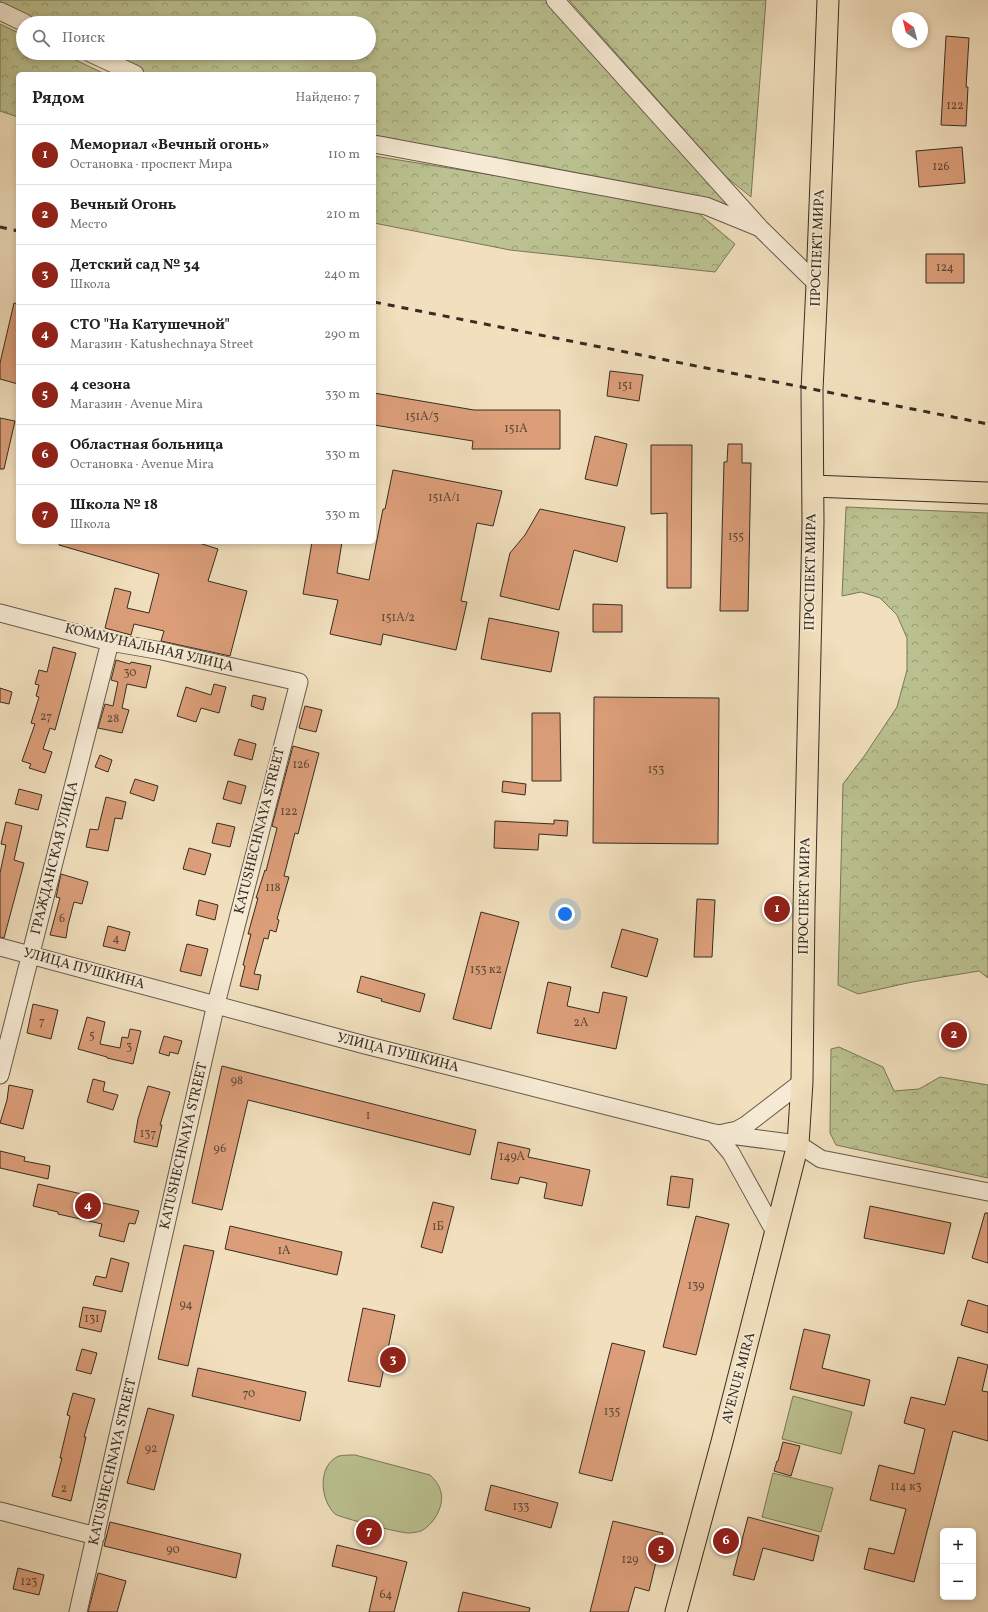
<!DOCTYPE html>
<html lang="ru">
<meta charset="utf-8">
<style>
body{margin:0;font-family:Vollkorn,serif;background:#f2f2f2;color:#222}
.controls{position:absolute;right:12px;bottom:12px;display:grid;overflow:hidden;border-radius:6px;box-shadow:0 2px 6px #0003}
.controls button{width:36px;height:36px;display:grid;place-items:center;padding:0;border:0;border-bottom:1px solid #e0e0e0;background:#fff;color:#222;font:20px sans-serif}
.compass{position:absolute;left:892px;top:12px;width:36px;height:36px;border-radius:50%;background:#fff;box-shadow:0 2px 6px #0003;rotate:325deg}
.you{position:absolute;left:565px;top:914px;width:14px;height:14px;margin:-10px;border:3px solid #fff;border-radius:50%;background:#1a73e8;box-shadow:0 0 0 6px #1a73e833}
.badge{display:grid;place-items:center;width:26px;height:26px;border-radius:50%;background:#8f2418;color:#fff;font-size:13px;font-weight:700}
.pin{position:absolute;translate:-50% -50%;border:2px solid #fff;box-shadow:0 1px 4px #0006}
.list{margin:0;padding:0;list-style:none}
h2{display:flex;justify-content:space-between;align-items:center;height:52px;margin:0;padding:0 16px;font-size:17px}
h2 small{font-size:13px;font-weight:400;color:#767676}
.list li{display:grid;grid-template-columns:26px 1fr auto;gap:12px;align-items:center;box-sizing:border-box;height:60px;padding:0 16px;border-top:1px solid #e0e0e0}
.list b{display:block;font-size:15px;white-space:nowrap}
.list p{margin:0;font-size:13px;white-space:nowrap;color:#767676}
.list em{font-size:13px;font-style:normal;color:#767676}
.icon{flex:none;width:22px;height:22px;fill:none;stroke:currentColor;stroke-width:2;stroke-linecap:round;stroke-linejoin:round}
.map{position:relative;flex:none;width:988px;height:1612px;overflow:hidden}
.search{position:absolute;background:#fff;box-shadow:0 2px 6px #0003;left:16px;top:16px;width:360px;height:44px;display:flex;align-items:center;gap:10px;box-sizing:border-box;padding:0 14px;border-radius:22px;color:#767676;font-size:15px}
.panel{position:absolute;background:#fff;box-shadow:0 2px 6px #0003;left:16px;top:72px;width:360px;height:472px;border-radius:6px}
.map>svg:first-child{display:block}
.green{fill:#bbc190;stroke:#78775a}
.forest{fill:url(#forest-crowns);stroke:#78775a}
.building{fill:#db9e79;stroke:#362d23}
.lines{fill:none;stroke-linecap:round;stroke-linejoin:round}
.minor-casing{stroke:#655a4a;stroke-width:19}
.major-casing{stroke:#362d23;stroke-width:23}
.minor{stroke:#f6ead4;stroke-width:17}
.major{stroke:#f1dfbd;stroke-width:21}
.rail{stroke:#362d23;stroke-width:3;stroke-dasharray:7 7;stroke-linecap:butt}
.labels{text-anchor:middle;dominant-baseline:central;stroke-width:4;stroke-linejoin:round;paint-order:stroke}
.number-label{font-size:12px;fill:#5f4938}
.street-label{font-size:14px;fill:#362d23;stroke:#f6ead4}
</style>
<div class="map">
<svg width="988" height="1612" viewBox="0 0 988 1612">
<defs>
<pattern id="forest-crowns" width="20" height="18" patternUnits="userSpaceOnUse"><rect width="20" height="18" fill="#bbc190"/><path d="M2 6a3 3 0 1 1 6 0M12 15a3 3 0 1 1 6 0" fill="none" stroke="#999d75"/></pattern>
</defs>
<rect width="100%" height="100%" fill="#f1dfbd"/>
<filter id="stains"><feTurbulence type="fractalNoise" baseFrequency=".005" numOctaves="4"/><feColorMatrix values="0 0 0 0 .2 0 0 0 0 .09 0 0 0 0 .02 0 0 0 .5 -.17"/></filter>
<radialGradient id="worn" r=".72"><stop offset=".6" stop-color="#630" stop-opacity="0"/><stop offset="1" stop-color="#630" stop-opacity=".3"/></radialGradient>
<path class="green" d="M793 1396 852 1412 841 1454 782 1439Z
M355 1455 430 1475C440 1484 445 1496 439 1510 436 1518 429 1527 421 1531 418 1532 412 1533 409 1533 403 1534 338 1517 335 1514 320 1500 317 1465 339 1456 343 1455 350 1455 355 1455Z
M773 1473 833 1488 821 1532 762 1517Z"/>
<path class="forest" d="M0 0H548L733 206 374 135V74H146L100 53H369V23H33L0 8Z
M569 0H766L751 197 725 176Z
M0 24 23 35V53H61L105 74H18V117L0 111Z
M374 156 691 207 735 244 715 272 510 250 374 223Z
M846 507 988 513V978L979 971 912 982 858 994 838 985 843 784 865 755 897 707 907 670V638L897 615 880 598 861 592 842 596Z
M839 1047 883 1067 894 1091 919 1089 940 1077 988 1085V1178L836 1145 830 1133 831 1049Z"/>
<path class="building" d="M946 36 969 38 966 87H968L966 126 941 125Z
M962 147 965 183 919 187 916 151Z
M926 254H964V283H926Z
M14 303 18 304V384L0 379V363Z
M610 371 643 375 639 401 607 396Z
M374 393 474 410H560V449H472L473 441 374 425Z
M0 418 15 421 4 469H0Z
M595 436 627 444 617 486 585 479Z
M728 444H742V463H751L748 611H720L724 462H727Z
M651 445H692L691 588H667V513L651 514Z
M393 470 502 491 493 526 477 523 461 601 467 602 456 650 383 634 381 645 330 634 338 600 303 594 312 542H342L337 573 369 580 383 509H385Z
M540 509 625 527 617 562 574 550 559 610 500 596 510 553 525 535Z
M60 542H196L218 549 208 581 247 591 230 656 161 641 164 631 134 624 131 635 105 628 115 588 131 592 127 608 149 613 159 574 59 545Z
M593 604 622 605V632H593Z
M489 618 559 632 551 672 481 659Z
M53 647 76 653 55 730 50 728 43 749 52 752 45 773 29 768 31 764 22 761 35 724 31 723 39 697 36 696 39 685 35 684 39 670 47 672Z
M116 660 130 664 131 662 151 666 146 688 127 684 122 708 129 710 122 733 98 728 105 704 113 706 118 682 111 680Z
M214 684 226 687 219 713 201 708 196 722 177 716 186 687 211 695Z
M0 688 12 692 9 704 0 702Z
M253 695 266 698 263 710 251 706Z
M594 697 719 698 718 844 593 843Z
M305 706 322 710 316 732 299 728Z
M532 713H560L561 781H532Z
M239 739 256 744 252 760 234 755Z
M293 746 319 753 298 834 295 833 284 876 289 877 277 919 279 920 276 932 270 930 268 939 264 938 254 974 261 975 258 990 240 986 245 966 243 965 251 934H248L258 898H256L265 870 266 871 277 828 272 826Z
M100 755 112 760 108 772 95 767Z
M135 779 158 786 154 801 130 793Z
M228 781 246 786 241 804 223 799Z
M503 781 526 784 525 795 502 792Z
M19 789 42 795 38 810 15 804Z
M106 797 126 802 122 819 115 818 108 851 86 847 90 829 98 830Z
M554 820 568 821 567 836 539 834 538 850 494 848 495 821 554 824Z
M6 822 22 826 14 860 24 863 4 938 0 937V873L6 845 1 844Z
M217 823 235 827 230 847 212 843Z
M189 848 211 854 205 875 183 869Z
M61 874 88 882 82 904 74 902 68 925 66 938 50 935 60 898 56 897Z
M697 899 715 900 712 957H694Z
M199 900 218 905 215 920 196 915Z
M481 912 519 922 491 1029 453 1019Z
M108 926 130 932 125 951 103 946Z
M622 929 658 939 647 977 611 967Z
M187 944 208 949 201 976 180 971Z
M361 976 425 994 420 1012 381 1001 382 999 357 992Z
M548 982 571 987 567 1006 599 1013 603 992 627 997 616 1049 537 1033Z
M33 1004 58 1010 51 1039 27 1033Z
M87 1017 105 1022 100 1044 120 1048 122 1037 128 1038 130 1029 141 1031 133 1064 107 1058V1057L78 1049Z
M164 1036 182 1041 178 1054 170 1052 169 1056 159 1053Z
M222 1066 476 1130 470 1155 248 1100 222 1210 192 1203Z
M93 1079 105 1082 103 1091 118 1095 113 1110 87 1102Z
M9 1085 33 1090 23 1129 0 1123 7 1100Z
M148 1086 170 1092 160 1125H162L157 1147 134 1142 138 1119Z
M498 1142 530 1149 528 1157 590 1170 582 1206 544 1198 547 1183 520 1177 518 1184 491 1179Z
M0 1151 25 1157 24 1161 50 1166 48 1179 0 1168Z
M671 1176 693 1179 689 1208 667 1205Z
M38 1184 95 1197 94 1201 139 1211 135 1224 129 1223 124 1242 99 1236 102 1224 58 1214V1212L33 1206Z
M433 1202 454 1207 442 1253 421 1247Z
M870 1206 951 1223 944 1254 864 1238Z
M985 1213H988V1263L972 1258Z
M696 1216 729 1224 696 1355 663 1347Z
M230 1226 342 1252 337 1275 225 1249Z
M184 1245 214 1251 188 1366 158 1359Z
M111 1258 129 1263 122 1292 93 1285 96 1276 106 1278Z
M968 1300 988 1306V1333L961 1325Z
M83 1307 106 1311 101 1332 79 1327Z
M363 1308 395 1315 380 1387 348 1381Z
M804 1329 830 1335 822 1368 870 1380 864 1406 790 1389Z
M612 1343 645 1351 612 1481 579 1473Z
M82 1349 97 1353 91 1374 76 1370Z
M958 1357 988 1365 982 1391 988 1392V1441L953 1431 914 1582 864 1569 869 1548 894 1554 906 1509 870 1500 879 1465 914 1474 925 1429 904 1423 911 1397 945 1405Z
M198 1368 306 1392 300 1421 192 1396Z
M73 1393 95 1399 84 1437H86L71 1501 52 1496 62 1458H60L70 1416 67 1415Z
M148 1408 174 1415 154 1490 127 1483Z
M783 1442 800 1446 791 1476 774 1471 777 1461H778Z
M491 1485 558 1503 551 1528 485 1510Z
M748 1517 819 1536 813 1561 763 1548 754 1580 733 1575Z
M613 1521 663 1533 649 1591 635 1587 628 1612H590Z
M110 1522 241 1554 236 1578 104 1546Z
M337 1545 407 1562 394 1612H369L377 1577 332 1566Z
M18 1568 44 1575 39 1595 13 1589Z
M98 1573 126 1581 117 1612H88Z
M463 1592 530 1608 529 1612H458Z"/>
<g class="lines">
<g class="minor-casing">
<path id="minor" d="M555 0 760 228 817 284
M0 11 25 23
M90 53 135 74
M374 144 706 206 760 228
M0 613 110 642 162 651 299 682 216 1004 78 1612
M0 947 365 1045 714 1133 798 1144 821 1159 988 1192
M0 1075 110 642
M714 1133 731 1153 776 1234
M723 1133 737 1130 746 1125 802 1082
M0 1511 96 1536"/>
</g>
<g class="major-casing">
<path id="major" d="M813 486 988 493
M676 1612 722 1442 798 1144 802 1082 804 909 813 523 812 390 817 284 828 0"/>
</g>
<use href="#minor" class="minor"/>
<use href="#major" class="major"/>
<path class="rail" d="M0 227 18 231
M374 302 988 424"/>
</g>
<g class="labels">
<g class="number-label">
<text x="955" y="106">122</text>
<text x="941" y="167">126</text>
<text x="945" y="268">124</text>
<text x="625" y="386">151</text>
<text x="422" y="417">151А/3</text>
<text x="516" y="429">151А</text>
<text x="444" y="498">151А/1</text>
<text x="736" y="537">155</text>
<text x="398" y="618">151А/2</text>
<text x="130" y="673">30</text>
<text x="46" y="717">27</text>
<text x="113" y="719">28</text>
<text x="301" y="765">126</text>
<text x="656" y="770">153</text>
<text x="289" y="812">122</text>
<text x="273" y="888">118</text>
<text x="62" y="919">6</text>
<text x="116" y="939">4</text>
<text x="486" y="970">153 к2</text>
<text x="42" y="1022">7</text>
<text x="581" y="1023">2А</text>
<text x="92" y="1036">5</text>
<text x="129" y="1047">3</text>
<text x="237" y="1081">98</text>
<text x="368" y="1116">1</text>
<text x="148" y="1134">137</text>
<text x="220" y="1149">96</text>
<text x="512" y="1157">149А</text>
<text x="438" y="1227">1Б</text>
<text x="284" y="1251">1А</text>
<text x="696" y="1286">139</text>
<text x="186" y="1305">94</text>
<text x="92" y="1319">131</text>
<text x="249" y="1394">70</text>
<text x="612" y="1412">135</text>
<text x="151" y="1449">92</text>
<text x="906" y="1487">114 к3</text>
<text x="64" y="1489">2</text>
<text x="521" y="1507">133</text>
<text x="173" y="1550">90</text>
<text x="630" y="1560">129</text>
<text x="29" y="1582">123</text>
<text x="386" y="1595">64</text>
</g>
<g class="street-label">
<text transform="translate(818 248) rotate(-88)">ПРОСПЕКТ МИРА</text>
<text transform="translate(811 572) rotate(-89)">ПРОСПЕКТ МИРА</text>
<text transform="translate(149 648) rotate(13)">КОММУНАЛЬНАЯ УЛИЦА</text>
<text transform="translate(260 831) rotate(-76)">KATUSHECHNAYA STREET</text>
<text transform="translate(55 858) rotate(-76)">ГРАЖДАНСКАЯ УЛИЦА</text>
<text transform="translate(805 896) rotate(-89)">ПРОСПЕКТ МИРА</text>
<text transform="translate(84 969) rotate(15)">УЛИЦА ПУШКИНА</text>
<text transform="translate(398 1053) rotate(14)">УЛИЦА ПУШКИНА</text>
<text transform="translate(184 1146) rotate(-77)">KATUSHECHNAYA STREET</text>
<text transform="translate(739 1378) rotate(-75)">AVENUE MIRA</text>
<text transform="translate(113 1462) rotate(-77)">KATUSHECHNAYA STREET</text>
</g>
</g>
<rect width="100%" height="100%" filter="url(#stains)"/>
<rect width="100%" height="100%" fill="url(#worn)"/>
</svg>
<div class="controls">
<button>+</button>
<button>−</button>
</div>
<svg class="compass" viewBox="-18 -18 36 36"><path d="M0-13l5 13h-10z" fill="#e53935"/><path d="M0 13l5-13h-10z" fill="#767676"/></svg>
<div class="you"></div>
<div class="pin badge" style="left:777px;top:909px">1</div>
<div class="pin badge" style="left:954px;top:1035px">2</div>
<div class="pin badge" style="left:393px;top:1360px">3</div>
<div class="pin badge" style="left:88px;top:1206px">4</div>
<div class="pin badge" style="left:661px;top:1550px">5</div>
<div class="pin badge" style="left:726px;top:1541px">6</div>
<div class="pin badge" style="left:369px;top:1532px">7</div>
<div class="search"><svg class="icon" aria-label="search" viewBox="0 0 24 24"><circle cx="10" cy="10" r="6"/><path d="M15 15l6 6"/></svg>Поиск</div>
<section class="panel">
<h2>Рядом<small>Найдено: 7</small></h2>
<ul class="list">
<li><span class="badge">1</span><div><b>Мемориал «Вечный огонь»</b><p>Остановка · проспект Мира</p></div><em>110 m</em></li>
<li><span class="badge">2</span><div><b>Вечный Огонь</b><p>Место</p></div><em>210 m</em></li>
<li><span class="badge">3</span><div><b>Детский сад № 34</b><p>Школа</p></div><em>240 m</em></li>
<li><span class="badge">4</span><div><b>СТО &quot;На Катушечной&quot;</b><p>Магазин · Katushechnaya Street</p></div><em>290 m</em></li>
<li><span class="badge">5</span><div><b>4 сезона</b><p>Магазин · Avenue Mira</p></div><em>330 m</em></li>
<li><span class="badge">6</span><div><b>Областная больница</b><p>Остановка · Avenue Mira</p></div><em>330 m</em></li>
<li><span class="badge">7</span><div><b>Школа № 18</b><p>Школа</p></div><em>330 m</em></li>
</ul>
</section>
</div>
